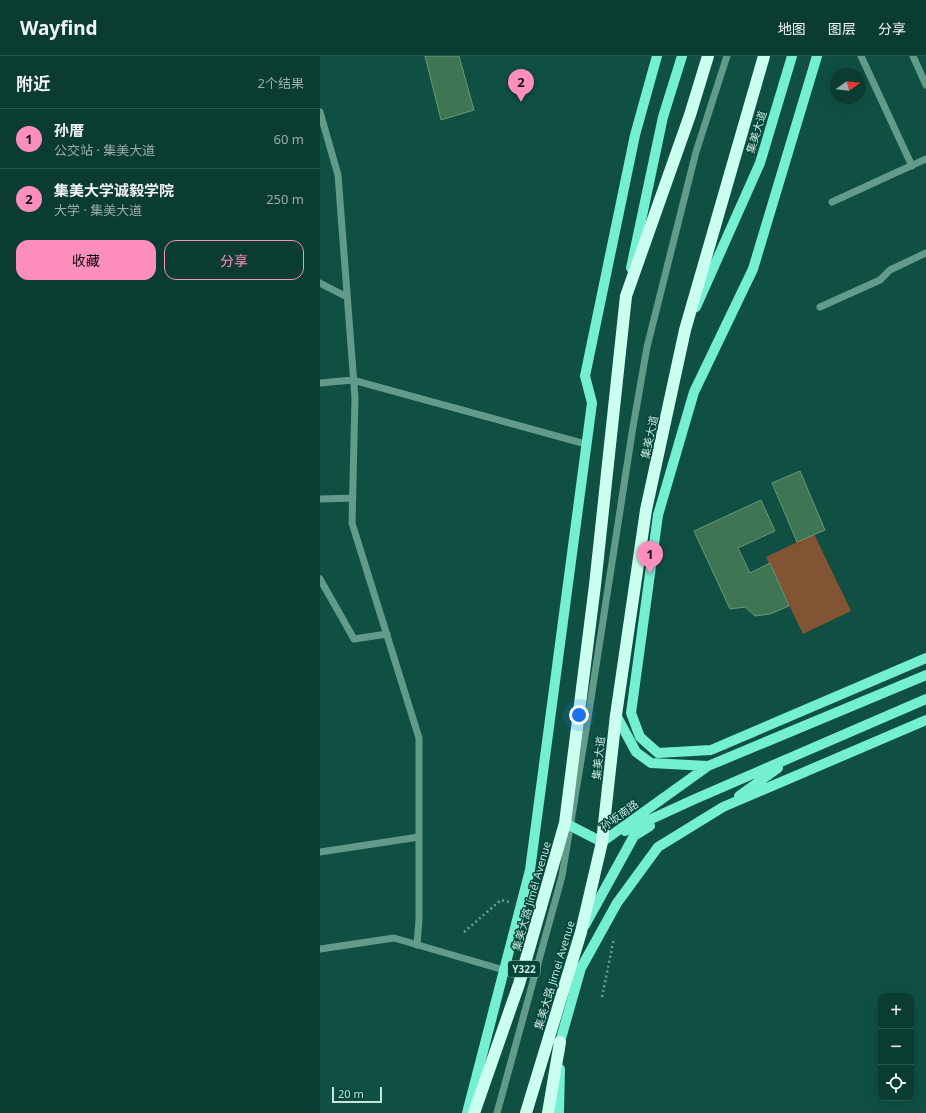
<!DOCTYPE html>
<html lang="zh">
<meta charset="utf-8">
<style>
body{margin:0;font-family:"Noto Sans","Noto Sans SC",sans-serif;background:#14433a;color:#f1f3f6}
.controls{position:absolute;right:12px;bottom:12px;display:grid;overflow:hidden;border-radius:8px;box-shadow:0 4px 16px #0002}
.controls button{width:36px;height:36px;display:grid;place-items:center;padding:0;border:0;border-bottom:1px solid #2b564d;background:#0b3c32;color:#f1f3f6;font:20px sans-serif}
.compass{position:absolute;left:510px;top:12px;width:36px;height:36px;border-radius:50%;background:#0b3c32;box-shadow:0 4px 16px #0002;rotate:75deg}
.scale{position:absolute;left:12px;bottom:10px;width:50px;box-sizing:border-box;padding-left:4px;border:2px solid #c7e5dc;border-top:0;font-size:11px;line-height:14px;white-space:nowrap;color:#c7e5dc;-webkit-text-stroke:3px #004538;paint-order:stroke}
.you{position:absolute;left:259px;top:659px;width:14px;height:14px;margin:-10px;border:3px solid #fff;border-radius:50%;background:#1a73e8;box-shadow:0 0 0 6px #1a73e833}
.badge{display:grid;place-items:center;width:26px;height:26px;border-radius:50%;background:#fe8ebc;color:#111;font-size:13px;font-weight:700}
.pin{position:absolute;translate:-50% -33px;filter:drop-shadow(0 1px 2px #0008)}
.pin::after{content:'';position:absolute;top:21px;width:14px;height:12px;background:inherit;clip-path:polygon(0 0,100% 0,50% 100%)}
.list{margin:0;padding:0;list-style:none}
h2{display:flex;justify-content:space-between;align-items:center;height:52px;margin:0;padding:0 16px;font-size:17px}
h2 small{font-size:13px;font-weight:400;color:#9aadac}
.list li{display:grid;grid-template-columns:26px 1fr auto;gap:12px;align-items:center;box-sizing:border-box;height:60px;padding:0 16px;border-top:1px solid #2b564d}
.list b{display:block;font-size:15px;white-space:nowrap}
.list p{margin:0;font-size:13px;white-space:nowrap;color:#9aadac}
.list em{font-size:13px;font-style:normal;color:#9aadac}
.actions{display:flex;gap:8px;padding:12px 16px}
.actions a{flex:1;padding:9px 0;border:1px solid #fe8ebc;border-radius:12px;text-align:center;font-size:14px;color:#fe8ebc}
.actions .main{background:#fe8ebc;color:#111}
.icon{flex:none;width:22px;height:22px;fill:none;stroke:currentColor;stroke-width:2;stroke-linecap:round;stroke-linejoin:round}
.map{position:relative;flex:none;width:606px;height:1057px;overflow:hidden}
header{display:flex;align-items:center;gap:24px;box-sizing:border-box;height:56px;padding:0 20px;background:#0b3c32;border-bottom:1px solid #2b564d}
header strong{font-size:19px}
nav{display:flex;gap:22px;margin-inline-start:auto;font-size:14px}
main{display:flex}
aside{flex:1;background:#0b3c32}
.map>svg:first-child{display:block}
.green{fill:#835433}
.building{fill:#3e7653;stroke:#6a9779}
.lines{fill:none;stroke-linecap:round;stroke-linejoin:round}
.path{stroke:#6f9e93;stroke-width:2.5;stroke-dasharray:2 3;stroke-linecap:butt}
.minor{stroke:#639b8b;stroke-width:7}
.major{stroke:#74efd1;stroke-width:10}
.highway{stroke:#cbfff0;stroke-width:12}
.labels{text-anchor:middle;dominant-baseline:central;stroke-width:3;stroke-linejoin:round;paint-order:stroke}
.shield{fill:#004538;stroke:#8bb5ab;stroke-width:1}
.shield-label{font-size:10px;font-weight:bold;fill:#c7e5dc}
.street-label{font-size:11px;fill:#c7e5dc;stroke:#004538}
</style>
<header>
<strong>Wayfind</strong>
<nav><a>地图</a><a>图层</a><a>分享</a></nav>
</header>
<main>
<aside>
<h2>附近<small>2个结果</small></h2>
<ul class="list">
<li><span class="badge">1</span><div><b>孙厝</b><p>公交站 · 集美大道</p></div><em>60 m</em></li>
<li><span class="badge">2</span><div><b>集美大学诚毅学院</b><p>大学 · 集美大道</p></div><em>250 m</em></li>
</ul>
<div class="actions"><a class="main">收藏</a><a>分享</a></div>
</aside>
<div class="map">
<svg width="606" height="1057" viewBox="0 0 606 1057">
<rect width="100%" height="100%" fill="#0f5042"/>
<path class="green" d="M494 478 531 555 483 578 446 501Z"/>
<path class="building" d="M105 0H139L154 54 121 64Z
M480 415 505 474 477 486 452 427Z
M441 444 455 475 418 492 430 517 450 507 469 550 450 558 435 560 425 551 410 553 374 475Z"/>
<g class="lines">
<path class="path" d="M144 876 181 844 189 846
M282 941 294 882"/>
<path class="minor" d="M541 0 592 110
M593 0 606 29
M0 56 18 119 35 342 32 467 99 682V863L97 889
M512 146 606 103
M0 227 27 241
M500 251 560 224 570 214 606 197
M0 327 33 324 266 388
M0 443 33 442
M0 523 34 583 67 578
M0 796 99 781
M0 893 74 882 184 914
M177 1057 242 820 268 662 312 377 327 291 376 96 407 0"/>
<path class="major" d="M497 0 433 213 374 336 338 459 311 657 320 681 338 697 391 694 606 602
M311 212 343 61 362 0
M376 251 440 107 472 0
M296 659 316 696 331 707 388 710
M419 740 458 712
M245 767 282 786
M305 775 375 743 606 643
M282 786 388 710 606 619
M265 869 314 780 330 770
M240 993V986L261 912 297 847 338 791 403 751 606 664
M147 1057 210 814 272 347 265 320 315 79 337 0
M239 1057 240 1013"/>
<path class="highway" d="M154 1057 199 928 245 767 275 529 306 240 370 59 388 0
M206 1057 261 876 282 786 296 659 326 454 365 274 444 0
M228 1057 240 986"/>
</g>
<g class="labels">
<rect class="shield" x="188" y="905" width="32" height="16" rx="3"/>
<g class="shield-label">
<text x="204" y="913">Y322</text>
</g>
<g class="street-label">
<text transform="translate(436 76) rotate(-73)">集美大道</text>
<text transform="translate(329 381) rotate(-78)">集美大道</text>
<text transform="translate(278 702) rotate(-84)">集美大道</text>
<text transform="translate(299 759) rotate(-36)">孙坂南路</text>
<text transform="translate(211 840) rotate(-74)">集美大路 Jíměi Avenue</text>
<text transform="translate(234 919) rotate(-73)">集美大路 Jimei Avenue</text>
</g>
</g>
</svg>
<div class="controls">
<button>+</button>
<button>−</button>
<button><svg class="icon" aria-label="locate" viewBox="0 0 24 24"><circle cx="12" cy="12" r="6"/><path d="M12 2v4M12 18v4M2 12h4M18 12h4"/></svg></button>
</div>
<svg class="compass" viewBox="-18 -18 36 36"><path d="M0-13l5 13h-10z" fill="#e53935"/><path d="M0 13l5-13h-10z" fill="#9aadac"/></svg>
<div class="scale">20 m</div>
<div class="you"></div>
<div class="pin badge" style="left:330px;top:518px">1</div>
<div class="pin badge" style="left:201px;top:46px">2</div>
</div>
</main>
